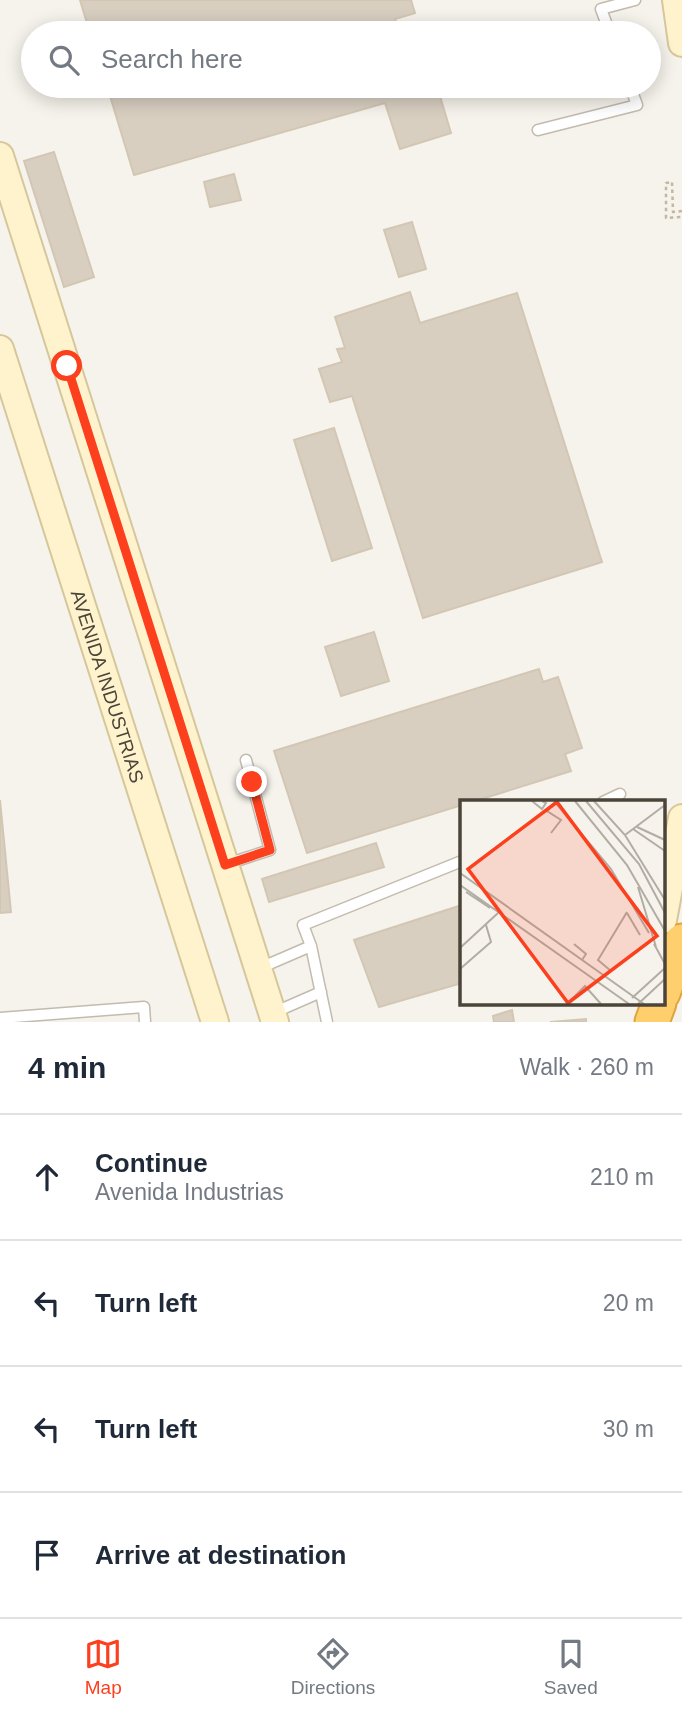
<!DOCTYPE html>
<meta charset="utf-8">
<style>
body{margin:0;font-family:Helvetica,sans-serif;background:#f6f6f7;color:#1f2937}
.stop{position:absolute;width:21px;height:21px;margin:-16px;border:5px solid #fc3f1d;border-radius:50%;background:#fff}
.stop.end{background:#fc3f1d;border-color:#fff;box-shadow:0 2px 7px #0008}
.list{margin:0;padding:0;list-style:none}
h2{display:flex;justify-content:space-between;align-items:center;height:91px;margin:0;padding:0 28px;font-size:30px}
h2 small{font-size:23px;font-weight:400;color:#747a83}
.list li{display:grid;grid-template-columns:46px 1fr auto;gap:21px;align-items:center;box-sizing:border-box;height:126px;padding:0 28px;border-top:2px solid #e0e1e3}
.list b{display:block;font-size:26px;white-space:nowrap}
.list p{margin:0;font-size:23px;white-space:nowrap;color:#747a83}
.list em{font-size:23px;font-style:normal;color:#747a83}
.icon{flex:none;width:38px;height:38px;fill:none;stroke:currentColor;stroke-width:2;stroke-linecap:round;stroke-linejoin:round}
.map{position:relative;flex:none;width:682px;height:1022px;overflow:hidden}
.search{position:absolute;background:#fff;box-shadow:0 4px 18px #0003;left:21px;right:21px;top:21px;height:77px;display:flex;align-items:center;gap:18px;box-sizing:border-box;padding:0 24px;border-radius:38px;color:#747a83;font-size:26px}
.sheet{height:595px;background:#fff}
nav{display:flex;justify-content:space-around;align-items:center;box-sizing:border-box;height:98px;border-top:2px solid #e0e1e3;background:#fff;font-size:19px;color:#747a83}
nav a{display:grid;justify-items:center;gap:4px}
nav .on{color:#fc3f1d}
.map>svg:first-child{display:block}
.building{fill:#d8cfc1;stroke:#d3c7b4;stroke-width:2}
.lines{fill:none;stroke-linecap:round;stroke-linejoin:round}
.lane-casing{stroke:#c2bbae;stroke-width:13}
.secondary-casing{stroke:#d6c79b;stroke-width:30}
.highway-casing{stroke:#e0a43c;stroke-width:37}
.path{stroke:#c4b79f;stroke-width:2.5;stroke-dasharray:3.5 3.5;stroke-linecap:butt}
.lane{stroke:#fff;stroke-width:10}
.secondary{stroke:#fff3cd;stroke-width:26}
.highway{stroke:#ffcf6e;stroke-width:33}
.route{stroke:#fc3f1d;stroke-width:9}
.labels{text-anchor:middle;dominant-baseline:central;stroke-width:5;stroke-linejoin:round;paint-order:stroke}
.street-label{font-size:19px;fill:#4b4439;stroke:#fff}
.inset-road{fill:none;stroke:#b2ada4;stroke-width:2}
.view{fill:#fc3f1d;fill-opacity:0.15;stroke:#fc3f1d;stroke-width:3.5}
.inset-edge{fill:none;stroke:#4b4439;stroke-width:3.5}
</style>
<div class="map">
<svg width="682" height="1022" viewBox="0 0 682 1022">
<rect width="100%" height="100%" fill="#f6f3ec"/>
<path class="building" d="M80 0H411L415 13 395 19 400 33H90Z
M107 86H417L418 89 437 86 451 133 400 149 385 103 134 175Z
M54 152 94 277 64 287 24 161Z
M234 174 241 200 210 207 204 182Z
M412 222 426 269 399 277 384 230Z
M410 292 420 323 517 293 602 562 423 618 352 396 330 402 319 369 342 362 337 349 345 348 335 317Z
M334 428 372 548 332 561 294 440Z
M374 632 389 681 341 696 325 647Z
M539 669 543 682 558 677 582 748 565 754 571 771 472 802H462V805L307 853 274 751Z
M0 800 11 912 0 913Z
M376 843 384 867 269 902 262 879Z
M462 905V983L379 1007 354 940Z
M512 1010 514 1022H494L493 1016Z
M586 1019V1022H550Z"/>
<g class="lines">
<g class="lane-casing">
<path id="lane" d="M610 33 601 9 635 0
M538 130 637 105 630 86
M603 802 620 794
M227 864 270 850 246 760
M260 968 311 946
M273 1013 321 992
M0 1018 144 1007 145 1022
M327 1022 311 946 303 925 462 861"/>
</g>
<g class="secondary-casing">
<g id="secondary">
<path d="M676 0 682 43"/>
<path d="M0 156 275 1022"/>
<path id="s1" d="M0 349 215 1022"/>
<path d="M663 920 682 818"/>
</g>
</g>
<g class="highway-casing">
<path id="highway" d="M663 993 682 941
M652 1022 659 1003"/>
</g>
<path class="path" d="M682 211 673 212 672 182 666 183V218L682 217"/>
<use href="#lane" class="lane"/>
<use href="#secondary" class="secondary"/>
<use href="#highway" class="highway"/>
</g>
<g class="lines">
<path class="route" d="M67 366 225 865 270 850 252 782"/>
</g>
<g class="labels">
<g class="street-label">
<text stroke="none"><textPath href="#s1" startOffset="354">AVENIDA INDUSTRIAS</textPath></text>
</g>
</g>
<g transform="translate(460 800)">
<rect width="205" height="205" fill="#f6f3ec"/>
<path class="inset-road" d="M72 1 82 9 86 3 82 1M94 1 151 69 189 133M115 1 167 65 205 131M126 1 179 64 205 113M134 1 165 35 205 100M177 27 205 40M173 29 205 51M91 33 101 20 87 11 95 2M165 35 205 5M0 73 184 204M0 85 169 204M178 87 196 147M6 92 30 108M167 113 180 135M114 144 126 154 122 160M194 144 205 164M0 148 38 113M0 169 31 142 26 125M151 171 138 160 167 112M172 198 205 168M107 204 125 186 141 204M178 204 205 179"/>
<path class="view" d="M97 2 197 136 108 203 8 69Z"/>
<rect width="205" height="205" class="inset-edge"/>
</g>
</svg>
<div class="stop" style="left:67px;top:366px"></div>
<div class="stop end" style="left:252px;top:782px"></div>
<div class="search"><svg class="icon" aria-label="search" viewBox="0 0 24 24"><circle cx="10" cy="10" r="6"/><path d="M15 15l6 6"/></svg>Search here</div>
</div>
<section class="sheet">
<h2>4 min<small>Walk · 260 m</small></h2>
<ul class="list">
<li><svg class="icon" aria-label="ahead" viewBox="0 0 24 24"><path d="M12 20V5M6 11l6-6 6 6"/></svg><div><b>Continue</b><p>Avenida Industrias</p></div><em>210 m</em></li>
<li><svg class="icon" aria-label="left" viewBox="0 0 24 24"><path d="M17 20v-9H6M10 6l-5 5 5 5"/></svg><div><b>Turn left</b></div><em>20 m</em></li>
<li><svg class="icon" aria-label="left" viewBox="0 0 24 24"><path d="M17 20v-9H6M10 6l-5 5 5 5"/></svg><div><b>Turn left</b></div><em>30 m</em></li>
<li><svg class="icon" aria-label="arrive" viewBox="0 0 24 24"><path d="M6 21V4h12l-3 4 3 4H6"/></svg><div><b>Arrive at destination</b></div></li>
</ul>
</section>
<nav>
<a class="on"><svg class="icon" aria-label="map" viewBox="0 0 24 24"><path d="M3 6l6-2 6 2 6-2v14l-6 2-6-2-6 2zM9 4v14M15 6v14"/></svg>Map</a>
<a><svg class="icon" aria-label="directions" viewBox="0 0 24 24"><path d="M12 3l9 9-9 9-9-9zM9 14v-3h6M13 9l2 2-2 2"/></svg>Directions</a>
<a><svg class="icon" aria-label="saved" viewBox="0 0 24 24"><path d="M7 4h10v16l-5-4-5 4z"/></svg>Saved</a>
</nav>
